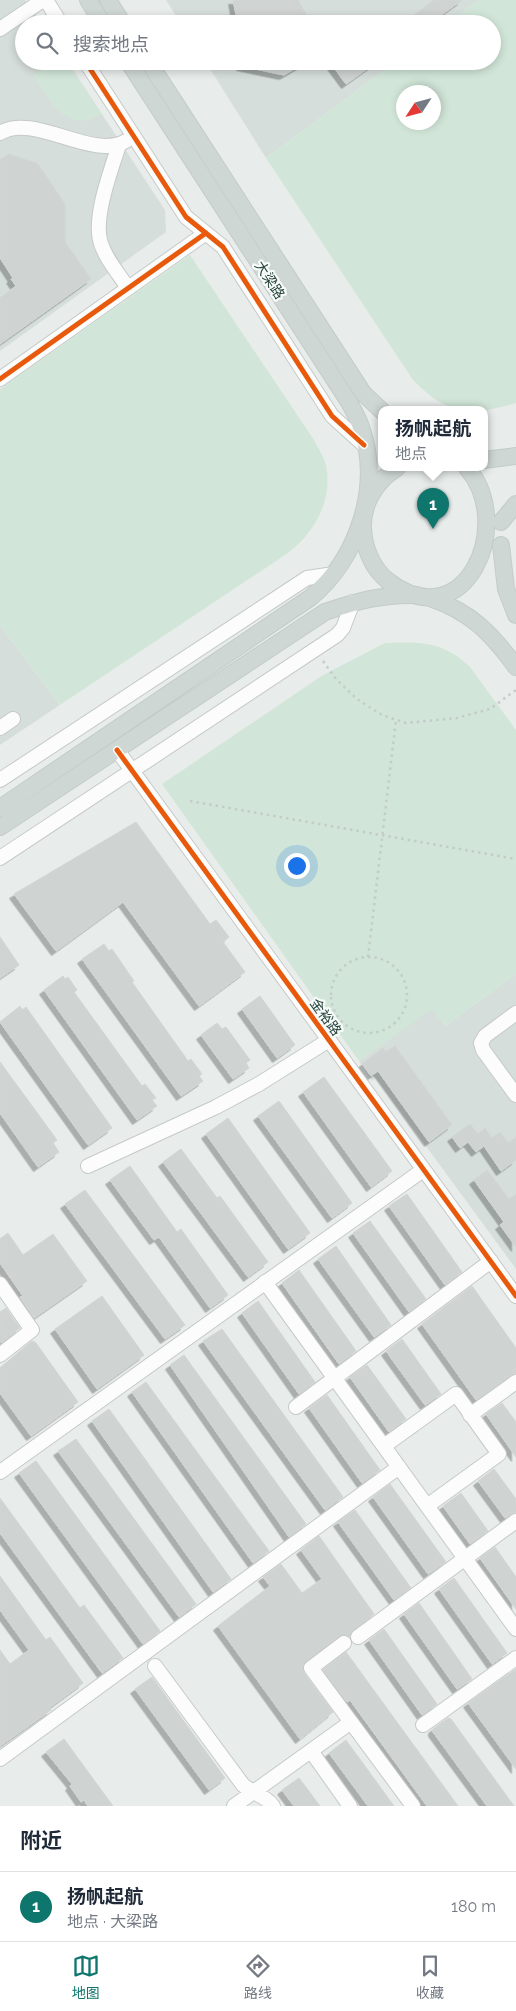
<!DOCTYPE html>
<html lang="zh">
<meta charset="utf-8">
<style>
body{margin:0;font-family:Raleway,"Noto Sans SC",sans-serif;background:#f6f6f7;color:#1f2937}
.compass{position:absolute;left:396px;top:85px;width:45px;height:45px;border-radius:50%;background:#fff;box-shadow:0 2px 8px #0003;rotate:234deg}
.you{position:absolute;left:296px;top:865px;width:18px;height:18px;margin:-12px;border:4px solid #fff;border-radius:50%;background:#1a73e8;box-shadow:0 0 0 8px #1a73e833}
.badge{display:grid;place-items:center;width:32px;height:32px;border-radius:50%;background:#0f766e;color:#fff;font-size:16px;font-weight:700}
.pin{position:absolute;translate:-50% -41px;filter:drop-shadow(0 1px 2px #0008)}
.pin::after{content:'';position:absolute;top:26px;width:18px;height:15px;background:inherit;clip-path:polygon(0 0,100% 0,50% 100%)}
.popup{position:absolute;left:378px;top:406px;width:110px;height:65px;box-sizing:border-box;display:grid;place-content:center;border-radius:10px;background:#fff;filter:drop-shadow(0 1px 4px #0005);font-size:16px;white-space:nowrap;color:#747a83}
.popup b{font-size:19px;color:#1f2937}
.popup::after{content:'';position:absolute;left:50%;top:100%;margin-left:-10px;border:10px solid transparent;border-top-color:#fff}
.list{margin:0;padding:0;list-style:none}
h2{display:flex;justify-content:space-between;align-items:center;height:65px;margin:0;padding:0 20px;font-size:21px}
h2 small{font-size:16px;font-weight:400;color:#747a83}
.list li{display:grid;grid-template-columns:32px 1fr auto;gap:15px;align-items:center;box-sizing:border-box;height:70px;padding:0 20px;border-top:1px solid #e0e1e3}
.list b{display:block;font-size:19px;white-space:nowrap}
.list p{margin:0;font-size:16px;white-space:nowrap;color:#747a83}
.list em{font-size:16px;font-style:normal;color:#747a83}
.icon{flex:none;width:28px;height:28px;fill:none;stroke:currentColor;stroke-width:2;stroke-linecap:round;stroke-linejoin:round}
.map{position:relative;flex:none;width:516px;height:1806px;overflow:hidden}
.search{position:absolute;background:#fff;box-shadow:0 2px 8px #0003;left:15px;right:15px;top:15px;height:55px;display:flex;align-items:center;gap:12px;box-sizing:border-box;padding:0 18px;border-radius:28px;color:#747a83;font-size:19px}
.sheet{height:135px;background:#fff}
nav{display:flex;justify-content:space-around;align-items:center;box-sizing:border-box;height:70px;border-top:1px solid #e0e1e3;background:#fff;font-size:14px;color:#747a83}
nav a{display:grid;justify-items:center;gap:2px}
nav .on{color:#0f766e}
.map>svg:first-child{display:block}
.built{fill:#d6dedb}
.green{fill:#d1e6d8;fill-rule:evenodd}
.building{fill:#cfd4d2;stroke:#d1d6d4;filter:url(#shadow)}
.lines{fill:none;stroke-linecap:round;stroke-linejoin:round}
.minor-casing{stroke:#c5cac8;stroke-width:16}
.major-casing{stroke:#c3ccc9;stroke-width:18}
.path{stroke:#c3ccca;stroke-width:2.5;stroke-dasharray:2.5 4;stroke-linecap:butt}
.minor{stroke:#fcfcfc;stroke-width:14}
.major{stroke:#cfd7d5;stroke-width:16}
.cycleway-casing{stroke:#f7fbf9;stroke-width:8}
.cycleway{stroke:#e8590c;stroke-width:5}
.labels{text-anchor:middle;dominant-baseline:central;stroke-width:4.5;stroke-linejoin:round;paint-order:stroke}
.street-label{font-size:14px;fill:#24423a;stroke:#f7fbf9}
</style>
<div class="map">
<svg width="516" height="1806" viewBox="0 0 516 1806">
<defs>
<filter id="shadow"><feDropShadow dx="-4.5" dy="4.5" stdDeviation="0" flood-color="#0004"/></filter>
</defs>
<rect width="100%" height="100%" fill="#e8edeb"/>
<path class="built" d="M0 0H25L42 24H24V61H67L165 210 166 232 0 351Z
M166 0H479L447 24H181Z
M205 61H397L266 158Z
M0 625 60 705 0 745Z
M516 974V1269L376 1078 372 1081 359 1061 432 1008 445 1026Z"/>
<path class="green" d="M479 0H516V403C471 416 448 416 413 380L266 158 397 61H492V24H447ZM434 92V122H404V92Z
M55 61H67L102 114C66 135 51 101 33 75Z
M190 255 314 440C318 448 324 457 326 465 333 501 315 532 288 553L60 705 0 625V389Z
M385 643C421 642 443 641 470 667L516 730V974L445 1026 432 1009 359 1061 162 784 323 675Z"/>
<path class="building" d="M233 0H298L307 16 301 19 304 24H238Z
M434 0H462L429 24H402Z
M242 61H308L284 75 241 66Z
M329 61H378L346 84Z
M9 154 38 164 65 204V242L91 279 0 344V298L16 286 11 279 13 278 0 258V160Z
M136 822 210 924 216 920 229 937 223 942 245 972 199 1006 123 902 56 951 14 894Z
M0 937 19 965 0 978Z
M104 944 109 951 112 949 134 981 132 982 188 1061 191 1059 202 1074 199 1076 203 1081 181 1096 82 959Z
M63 976 65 979 68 977 77 990 74 992 142 1086 145 1084 156 1098 152 1100 157 1106 137 1120 44 990Z
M260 996 295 1045 277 1058 242 1009Z
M20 1006 22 1010 26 1007 112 1128 88 1145 0 1022Z
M217 1023 222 1029 226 1027 250 1060 246 1063 249 1068 233 1079 201 1035Z
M395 1046 452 1125 429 1142 378 1071 371 1076 362 1064 383 1048 386 1052Z
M0 1062 57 1140 53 1143 59 1152 38 1167 0 1113Z
M324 1077 392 1171 371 1187 303 1092Z
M279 1101 352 1203 332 1218 258 1116Z
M228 1118 310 1233 288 1249 206 1134Z
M470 1124 478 1134 485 1128 492 1138 500 1132 508 1143 516 1137V1160L501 1171 484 1146 476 1152 468 1142 460 1148 452 1137Z
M181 1149 217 1198 220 1196 268 1262 248 1277 163 1162Z
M130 1166 177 1232 181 1229 228 1295 210 1308 159 1237 154 1240 110 1180Z
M487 1170 509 1199 516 1194V1247L500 1225 504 1222 474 1180Z
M85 1190 185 1325 165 1339 65 1204Z
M407 1194 462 1272 445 1285 389 1206Z
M370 1221 426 1299 409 1312 353 1233Z
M8 1233 23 1255 53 1234 87 1281 34 1318 20 1297 23 1296 0 1263V1239Z
M336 1246 391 1325 374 1337 318 1259Z
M299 1270 356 1351 339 1364 282 1283Z
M472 1286 516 1348V1373L476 1400 422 1324Z
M102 1296 144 1355 97 1389 55 1329Z
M258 1301 315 1382 299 1394 242 1313Z
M6 1308 20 1328 1 1343 0 1312Z
M222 1329 343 1497 325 1510 203 1341Z
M402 1339 441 1394 425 1405 386 1351Z
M32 1341 36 1343 78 1402 31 1436 0 1393V1368Z
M184 1355 306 1524 289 1537 170 1365Z
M367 1365 406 1419 389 1432 350 1377Z
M146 1382 269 1551 253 1563 132 1392Z
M327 1395 380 1470 362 1483 309 1408Z
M502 1403 516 1422V1457L486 1414Z
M109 1409 231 1579 213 1592 92 1421Z
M76 1439 196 1604 179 1617 58 1451Z
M36 1461 160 1631 143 1644 19 1473Z
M494 1469 516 1499V1512L505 1518 478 1481Z
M390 1484 446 1562 428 1574 373 1497Z
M461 1493 488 1531 470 1544 443 1506Z
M0 1498 80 1608 84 1605 123 1658 102 1673 0 1533Z
M355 1510 411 1588 394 1600 338 1522Z
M319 1536 374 1614 348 1636H339L303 1664 304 1673 333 1712 300 1739 218 1626 270 1586 263 1577 281 1564 302 1593 322 1579 301 1550Z
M495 1547 516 1577V1609L480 1558Z
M0 1576 46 1640 50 1637 83 1683 49 1708 51 1710 0 1746V1650L10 1664 29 1650 0 1610Z
M454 1578 507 1653 492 1664 439 1589Z
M419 1603 472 1679 457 1689 404 1614Z
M384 1629 437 1704 422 1715 369 1640Z
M346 1652 458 1806H427L350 1700 347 1702 323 1670Z
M516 1669V1769L468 1703Z
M152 1677 225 1778 209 1790 135 1689Z
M448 1718 451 1719 514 1806H487L433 1732V1729Z
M64 1739 113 1806H88L84 1800 81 1802 70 1786 72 1784 46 1752Z
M346 1740 394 1806H368L329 1753Z
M299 1778 320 1806H294L282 1790Z"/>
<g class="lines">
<g class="minor-casing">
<path id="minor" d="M46 0 61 24
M0 29 43 0
M85 61 186 217 223 247 332 416 364 445
M0 133C34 112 92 161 126 141
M119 145C111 170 94 215 100 240 104 257 119 274 128 288
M0 379 206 233
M0 728 13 719
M117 750 516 1296
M0 780 307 578 334 574
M0 858 337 635 343 628 353 602
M516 1013 485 1036 481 1043 483 1050 516 1095
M88 1166 216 1107 259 1084 329 1040
M265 1282 516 1629
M0 1284 32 1330 0 1355
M296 1407 491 1261
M470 1415 516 1382
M384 1446 456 1394 499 1454 427 1506
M0 1472 423 1170
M358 1637 516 1521
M344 1643 311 1668 413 1806
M155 1666 243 1785C253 1794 265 1795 273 1806
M423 1725 516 1658
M311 1751 350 1806
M0 1759 399 1467
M234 1806 351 1722"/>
</g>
<g class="major-casing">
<path id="major" d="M88 0 103 24
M108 0 123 24
M148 61 363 393 382 411
M484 460 516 456
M397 468C377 480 362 503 363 528 364 548 372 568 388 581 465 640 516 524 467 468
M501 522 516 504
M501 545 506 589 516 615
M430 598C471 612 491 633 516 667
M0 808 310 598C358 559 382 486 361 427 358 418 353 410 349 402L128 61
M0 827 325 612C357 601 382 594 417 595"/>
</g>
<path class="path" d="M323 661 336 679 357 699 382 715 406 723 457 718 490 709 516 690
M190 801 516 859
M368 957 396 720
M331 995a38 38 0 1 1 76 0a38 38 0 1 1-76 0Z"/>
<use href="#minor" class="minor"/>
<use href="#major" class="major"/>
<g class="cycleway-casing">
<path id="cycleway" d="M85 61 186 217 223 247 332 416 364 445
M0 379 206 233
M117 750 516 1296"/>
</g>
<use href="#cycleway" class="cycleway"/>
</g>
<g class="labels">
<g class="street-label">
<text transform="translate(270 280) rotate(57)">大梁路</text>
<text transform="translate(326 1017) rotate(54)">金裕路</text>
</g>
</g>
</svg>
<svg class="compass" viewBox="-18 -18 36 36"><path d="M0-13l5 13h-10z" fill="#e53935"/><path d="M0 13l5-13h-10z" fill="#747a83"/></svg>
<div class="you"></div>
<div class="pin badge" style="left:433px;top:529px">1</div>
<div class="popup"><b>扬帆起航</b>地点</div>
<div class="search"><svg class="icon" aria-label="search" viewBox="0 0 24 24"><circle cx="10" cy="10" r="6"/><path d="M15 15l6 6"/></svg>搜索地点</div>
</div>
<section class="sheet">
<h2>附近<small></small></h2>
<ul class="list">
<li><span class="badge">1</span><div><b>扬帆起航</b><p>地点 · 大梁路</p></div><em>180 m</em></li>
</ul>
</section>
<nav>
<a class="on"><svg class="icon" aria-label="map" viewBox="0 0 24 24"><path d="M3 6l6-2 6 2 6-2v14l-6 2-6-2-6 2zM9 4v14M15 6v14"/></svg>地图</a>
<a><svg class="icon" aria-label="directions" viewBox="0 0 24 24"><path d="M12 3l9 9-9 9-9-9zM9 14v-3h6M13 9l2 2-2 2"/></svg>路线</a>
<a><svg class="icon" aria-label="saved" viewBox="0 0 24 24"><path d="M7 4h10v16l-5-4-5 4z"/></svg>收藏</a>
</nav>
